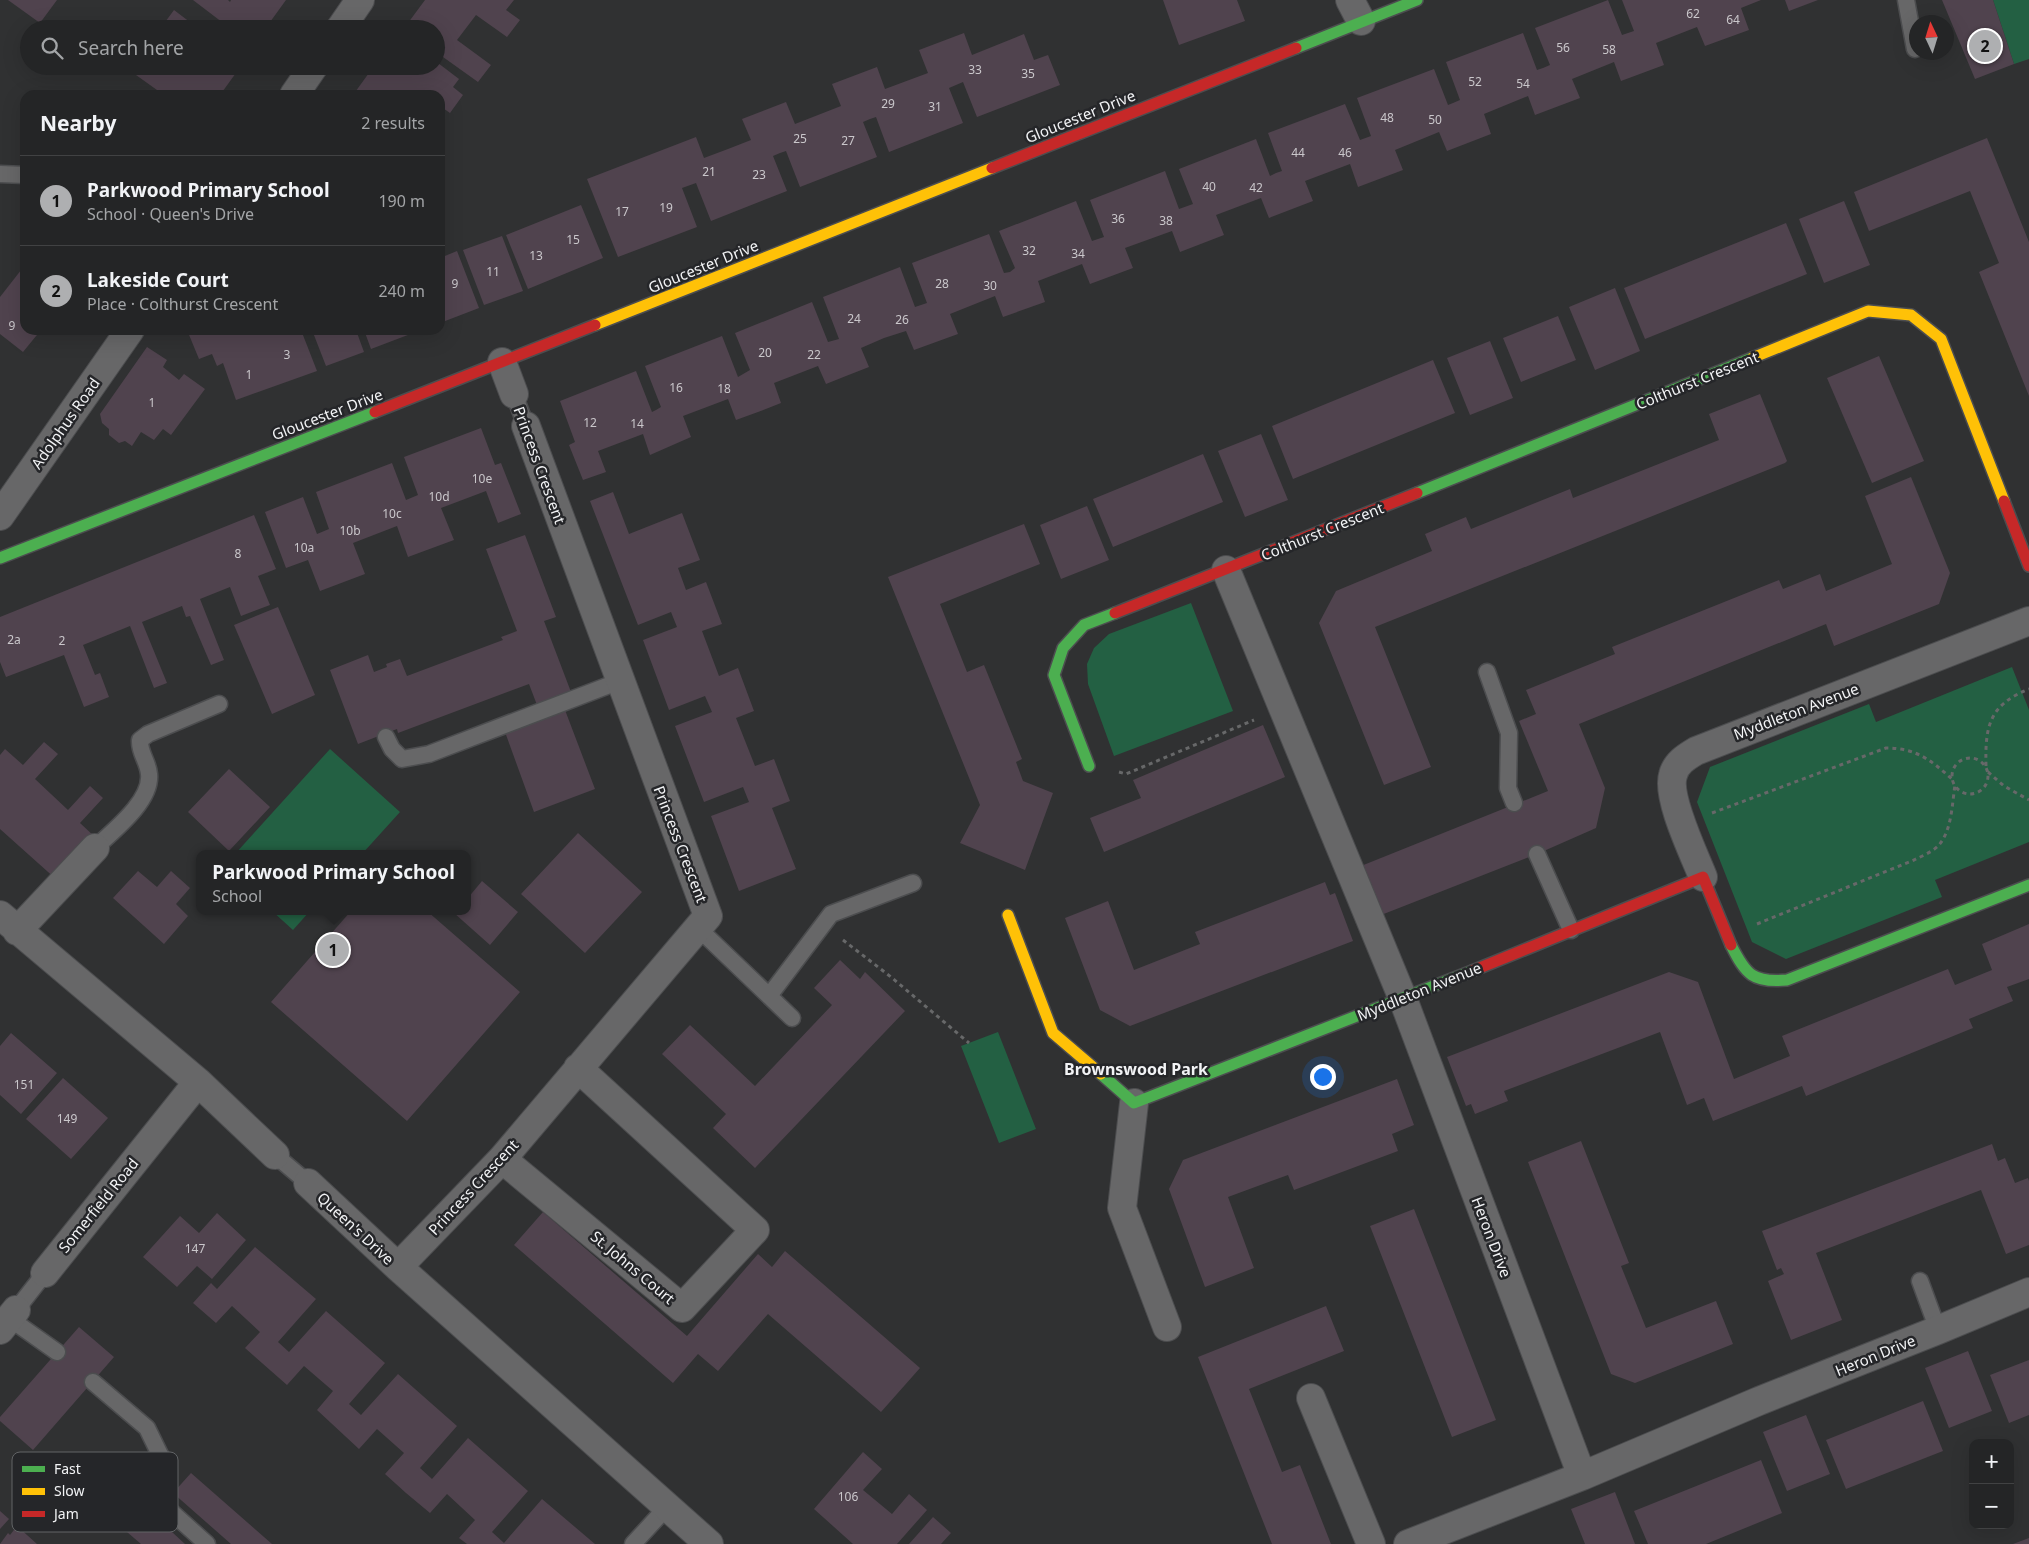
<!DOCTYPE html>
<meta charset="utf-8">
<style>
body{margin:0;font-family:"Noto Sans",sans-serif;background:#2c2d2e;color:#f1f3f6}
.controls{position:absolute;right:15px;bottom:15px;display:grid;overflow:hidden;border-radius:10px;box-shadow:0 5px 20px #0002}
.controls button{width:45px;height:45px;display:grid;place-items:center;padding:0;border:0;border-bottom:1px solid #414243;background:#242526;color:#f1f3f6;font:25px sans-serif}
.compass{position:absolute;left:1909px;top:15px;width:45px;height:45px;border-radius:50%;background:#242526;box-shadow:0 5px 20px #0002;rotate:356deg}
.you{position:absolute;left:1322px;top:1076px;width:18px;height:18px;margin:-12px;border:4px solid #fff;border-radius:50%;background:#1a73e8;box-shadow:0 0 0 8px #1a73e833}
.badge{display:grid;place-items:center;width:32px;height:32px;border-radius:50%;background:#aeafb1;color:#111;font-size:16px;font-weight:700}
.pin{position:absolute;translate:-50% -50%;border:2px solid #fff;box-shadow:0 1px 5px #0006}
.popup{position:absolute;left:196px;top:850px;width:275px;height:65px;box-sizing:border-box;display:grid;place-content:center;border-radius:10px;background:#242526;filter:drop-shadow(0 1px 4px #0005);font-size:16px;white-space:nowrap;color:#a3a5a7}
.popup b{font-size:19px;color:#f1f3f6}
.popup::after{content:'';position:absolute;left:50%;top:100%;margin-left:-10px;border:10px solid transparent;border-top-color:#242526}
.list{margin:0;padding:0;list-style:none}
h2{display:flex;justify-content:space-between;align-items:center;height:65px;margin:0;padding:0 20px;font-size:21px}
h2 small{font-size:16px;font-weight:400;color:#a3a5a7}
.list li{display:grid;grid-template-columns:32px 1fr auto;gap:15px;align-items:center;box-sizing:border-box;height:90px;padding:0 20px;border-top:1px solid #414243}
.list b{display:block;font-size:19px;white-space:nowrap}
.list p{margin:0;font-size:16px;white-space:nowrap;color:#a3a5a7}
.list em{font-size:16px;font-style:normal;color:#a3a5a7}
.icon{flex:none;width:28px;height:28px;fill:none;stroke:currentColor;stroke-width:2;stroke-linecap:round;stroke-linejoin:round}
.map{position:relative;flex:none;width:2029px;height:1544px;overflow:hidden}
.search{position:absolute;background:#242526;box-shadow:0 5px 20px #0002;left:20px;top:20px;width:425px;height:55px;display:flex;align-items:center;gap:12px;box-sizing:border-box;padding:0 18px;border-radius:28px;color:#a3a5a7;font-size:19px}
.panel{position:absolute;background:#242526;box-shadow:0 5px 20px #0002;left:20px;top:90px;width:425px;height:245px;border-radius:15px}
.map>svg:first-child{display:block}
.green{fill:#236043}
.building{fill:#50434e}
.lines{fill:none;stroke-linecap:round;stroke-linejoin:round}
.lane-casing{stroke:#4c4d4f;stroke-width:19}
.street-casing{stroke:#4c4d4f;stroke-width:30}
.fast-casing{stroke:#4c4d4f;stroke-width:14}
.slow-casing{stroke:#4c4d4f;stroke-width:14}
.jam-casing{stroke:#4c4d4f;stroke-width:14}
.path{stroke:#676869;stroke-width:3;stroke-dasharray:4 4;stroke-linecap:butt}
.lane{stroke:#676768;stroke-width:16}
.street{stroke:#676768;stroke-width:28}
.fast{stroke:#4caf50;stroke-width:11}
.slow{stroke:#ffc107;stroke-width:11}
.jam{stroke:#c62828;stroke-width:11}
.labels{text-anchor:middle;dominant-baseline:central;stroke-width:5;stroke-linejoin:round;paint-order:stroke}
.number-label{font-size:12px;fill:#cac7cb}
.street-label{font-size:15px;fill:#f2f3f5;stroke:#252629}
.neighbourhood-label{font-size:16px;font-weight:bold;fill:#f2f3f5;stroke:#252629}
.key{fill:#252629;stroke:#626466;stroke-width:1}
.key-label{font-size:14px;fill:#f2f3f5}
</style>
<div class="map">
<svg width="2029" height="1544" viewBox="0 0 2029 1544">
<rect width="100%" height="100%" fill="#303132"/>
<path class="green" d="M1993 0H2029V59L2014 64Z
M1191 603 1233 711 1114 756 1088 684 1087 664 1094 648 1109 634Z
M2012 667 2029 710V842L1935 880 1942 897 1786 959 1752 942 1697 802 1710 767 1869 704 1876 722Z
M330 749 400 812 362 854H235Z
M272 911H310L293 930Z
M998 1032 1036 1129 999 1143 961 1046Z"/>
<path class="building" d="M8 0H57L40 23Z
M193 0H228L230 2 231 0H286L265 29H231Z
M425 0H514L506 10 520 20 507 37 476 15 457 40 491 65 478 82 443 57 438 63 459 79 453 87 463 95 450 113 440 106V95H426L418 90 414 95H353L374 66H436V29H407L405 27Z
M1163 0H1237L1245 21 1179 45Z
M1608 0 1622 35 1634 31 1622 0H1761L1741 8 1749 30 1705 46 1697 27 1656 43 1664 65 1621 81 1614 62 1572 79 1580 98 1535 115 1528 96 1484 114 1491 134 1447 151 1439 132 1395 150 1403 170 1358 187 1350 164 1305 181 1313 201 1269 218 1261 198 1216 215 1224 235 1180 252 1172 231 1125 248 1133 268 1090 284 1082 264 1038 281 1045 302 1003 317 995 296 950 314 958 334 914 350 906 331 884 338 861 348 869 367 846 376 826 384 818 366 774 383 781 403 758 412 736 420 728 399 683 416 691 437 650 455 643 434 598 451 606 472 583 480 569 445 575 442 560 401 636 371 652 412 656 410 661 407 645 366 722 336 738 377 750 370 735 333 812 302 828 342 839 339 823 297 900 267 915 307 927 303 912 263 989 234 1004 273 1010 272 1015 268 999 231 1076 201 1092 241 1104 237 1090 200 1165 171 1179 209 1193 204 1179 169 1256 139 1270 176 1276 173 1282 171 1268 133 1345 104 1360 140 1371 136 1357 98 1434 69 1448 105 1453 103 1460 100 1446 62 1523 33 1537 70 1543 68 1550 65 1535 28Z
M1785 0H1818L1789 11Z
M1942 0H1993L2014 64 1975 79Z
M174 10 199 29H160Z
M964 33 972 55 1024 34 1034 60 1048 55 1060 85 977 117 963 82 949 88 963 123 889 152 876 117 870 119 863 122 877 157 800 187 786 151 780 153 773 156 787 191 711 221 696 183 682 188 697 227 618 257 587 179 696 137 704 158 728 149 751 140 742 119 786 102 795 124 841 106 832 84 877 67 885 89 928 73 919 50Z
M132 66H241L220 95H164L129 70Z
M1987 138 2029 242V396L1979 272 1999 263 1970 191 1869 231 1854 192Z
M1844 201 1870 265 1824 283 1799 219Z
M581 205 603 258 528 289 506 235Z
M1786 223 1807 274 1645 339 1624 288Z
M502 236 523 291 484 305 463 250Z
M457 251 479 308 440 323V258Z
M25 265V330H41L23 352 0 334V297Z
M1615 288 1640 351 1595 370 1569 307Z
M1558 316 1576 360 1521 382 1503 338Z
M187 330H230L231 332 237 330H301L317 371 236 400 223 363 217 366 212 354 199 359Z
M312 330H356L364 352 326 366Z
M364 330H421L371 349Z
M1490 341 1513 398 1470 415 1447 358Z
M147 347 167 360 163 367 179 380 184 374 205 389 171 435 163 429 154 440 141 432 132 446 125 441 119 443 109 435V429L102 423 100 414Z
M1879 356 1924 461 1872 483 1827 378Z
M1433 360 1455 413 1293 479 1272 426Z
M1760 394 1787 461 1785 463 1375 627 1431 767 1384 785 1319 623 1336 591 1432 551 1425 534 1466 517 1471 529 1570 489 1573 498 1719 440 1709 414Z
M481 428 495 465 501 463 521 514 498 523 486 491 441 508 454 540 408 557 397 526 353 543 365 574 320 591 308 560 286 568 265 512 303 497 317 534 329 529 316 492 392 463 406 500 418 495 404 457Z
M1261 434 1288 500 1245 517 1218 451Z
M1203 454 1223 502 1113 547 1093 499Z
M1911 477 1950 573 1939 604 1834 646 1826 624 1579 724 1605 788 1596 828 1537 854 1376 917 1356 868 1548 791 1519 721 1536 714 1526 690 1615 654 1612 647 1779 580 1783 589 1820 574 1826 591 1892 564 1865 496Z
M613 492 629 534 682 513 700 560 678 568 686 590 706 582 722 624 702 631 719 676 738 668 754 711 736 718 755 766 774 759 790 801 772 808 796 869 739 891 711 816 749 802 743 787 704 802 675 726 712 712 705 696 669 710 643 640 677 627 671 612 638 625 590 501Z
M1087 506 1109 560 1061 579 1040 525Z
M254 515 276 569 258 576 270 605 241 616 230 587 200 599 224 660 211 665 190 616 186 617 182 606 142 622 167 683 154 688 130 626 83 645 95 675 100 673 109 697 84 707 64 655 6 677 0 662V617Z
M1024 524 1040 564 940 604 967 672 984 665 1022 759 1016 762 1023 781 1053 793 1025 870 960 843 980 805 888 577Z
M525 535 556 617 544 621 571 692 537 705 529 684 398 733 397 729 358 744 330 670 368 655 374 672 387 667 386 664 400 659 407 676 503 640 501 637 517 631 486 549Z
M278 607 315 695 272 714 234 625Z
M565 710 595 789 534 812 505 732Z
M1263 725 1285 777 1104 852 1090 818 1141 798 1133 780Z
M44 742 58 754 35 779 68 810 90 786 103 798 80 823 95 837 57 880 0 829V755L5 749 23 765Z
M229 769 270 807 229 851 188 812Z
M578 833 642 892 585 953 521 894Z
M138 871 157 887 171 871 190 888 176 904 188 916 164 944 113 898Z
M482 881 518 912 490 945 454 913 456 911H467V899Z
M1325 882 1330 895 1335 893 1353 941 1130 1026 1100 1010 1065 918 1108 901 1134 970 1200 944 1195 932Z
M351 911H427L520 992 407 1121 271 1002Z
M2029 924V979L2007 987 2013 1001 1969 1019 1973 1028 1806 1096 1802 1086 1713 1121 1704 1098 1687 1105 1660 1032 1504 1091 1508 1101 1475 1114 1471 1104 1466 1106 1447 1057 1669 972 1698 982 1734 1079 1790 1056 1782 1036 1948 969 1955 985 1992 970 1982 944Z
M840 960 860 979 865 972 905 1011 755 1168 713 1128 726 1114 662 1054 690 1025 755 1086 832 1005 814 988Z
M11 1033 57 1073 21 1114 0 1095V1046Z
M63 1078 108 1118 71 1159 26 1119Z
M1397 1079 1414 1125 1392 1134 1398 1151 1294 1190 1288 1175 1228 1197 1254 1268 1205 1287 1169 1189 1183 1160Z
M1581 1141 1629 1263 1621 1266 1646 1328 1716 1301 1733 1344 1635 1383 1611 1374 1528 1162Z
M1992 1144 1998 1161 2005 1158 2015 1183 2028 1178 2029 1181V1245L2006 1254 1981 1190 1816 1253 1842 1320 1791 1340 1768 1281 1784 1274 1781 1268 1777 1270 1762 1231Z
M1414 1209 1496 1420 1452 1437 1370 1226Z
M543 1212 687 1336 758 1254 772 1267 785 1251 920 1368 881 1412 768 1314 718 1371 698 1354 673 1383 514 1245Z
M217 1213 246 1240 212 1279 197 1266 177 1287 143 1257 180 1216 199 1233Z
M255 1247 316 1299 278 1342 289 1352 326 1311 385 1363 349 1404 361 1415 398 1374 457 1426 420 1468 432 1479 468 1438 528 1491 492 1532 504 1543 542 1499 595 1544H467L459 1538 475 1520 447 1494 430 1513 406 1493 385 1474 404 1453 377 1429 359 1449 317 1410 333 1391 304 1366 287 1385 245 1348 260 1332 232 1306 216 1323 193 1303 211 1283 217 1289Z
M1326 1306 1344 1351 1249 1389 1282 1472 1300 1465 1331 1544H1272L1198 1357Z
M79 1327 114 1357 33 1450 0 1421V1417Z
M1968 1351 1992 1411 1949 1428 1925 1368Z
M2029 1360V1415L2009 1423 1990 1375Z
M1923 1401 1943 1451 1846 1489 1826 1440Z
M1806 1415 1830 1474 1787 1491 1763 1432Z
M863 1452 882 1469 863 1490 892 1514 909 1494 927 1510 897 1544H853L814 1509Z
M1761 1460 1782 1513 1706 1544H1648L1634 1511Z
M191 1473 272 1544H231L173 1493Z
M1615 1492 1635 1544H1585L1571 1509Z
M133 1496 185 1544H141L113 1520Z
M0 1511 9 1519 0 1529Z
M933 1517 951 1533 941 1544H909Z
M17 1526 37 1544H0L8 1533 10 1535Z
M2029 1538V1544H2013Z"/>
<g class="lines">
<g class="lane-casing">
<path id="lane" d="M1906 0 1915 49
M0 174 25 175
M514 394 526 426
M1487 672 1509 733 1508 788 1514 803
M386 737 392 749 402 759 429 754 620 681
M95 848C113 831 152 801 149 774 148 761 139 753 140 740L148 734 219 704
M1537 854 1571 930
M698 928 792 1018
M769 996 831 914 913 883
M275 1155 308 1183
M1920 1281 1938 1330
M16 1310 45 1273
M9 1318 57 1352
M93 1382 147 1428 165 1465 157 1499 207 1544
M633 1544 667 1507"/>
</g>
<g class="street-casing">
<path id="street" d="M1350 0 1361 21
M340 29 360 0
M294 95 314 66
M502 362 514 394
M0 516 130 330
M1226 570 1403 999 1582 1476
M1703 877C1694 854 1666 797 1673 775 1676 763 1686 757 1696 751L2029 621
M0 915 198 1082 275 1155
M17 931 95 848
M1134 1103 1122 1208 1167 1327
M502 1159 682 1308 755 1230 578 1068
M308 1183 398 1267 709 1544
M398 1267 502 1159 708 916 526 426
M45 1273 198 1082
M0 1330 16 1310
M1311 1398 1371 1544
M1408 1544 1582 1476 1759 1401 1938 1330 2029 1292"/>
</g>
<g class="fast-casing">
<path id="fast" d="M1296 48 1417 0
M1417 493 1752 358
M0 558 375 412
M1089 766 1054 675 1063 648 1084 625 1115 613
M1731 945C1746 975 1753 983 1787 980L2029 885
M1101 1074 1134 1103 1472 971"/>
</g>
<g class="slow-casing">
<path id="slow" d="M595 325 992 168
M1752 358 1868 311 1911 315 1941 339 2004 501
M1008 915 1053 1033 1101 1074"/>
</g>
<g class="jam-casing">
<path id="jam" d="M992 168 1296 48
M375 412 595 325
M2004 501 2029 566
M1115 613 1417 493
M1472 971 1703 877 1731 945"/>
</g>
<path class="path" d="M1952 776a18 18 0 1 1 36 0a18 18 0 1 1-36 0Z
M1986 766C1985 726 1989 705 2029 689
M1119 772 1126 774 1254 720
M1988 772 2004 786 2029 800
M1712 813 1886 748C1916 748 1931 760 1953 780
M1757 924 1914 860C1922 856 1932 852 1938 846 1952 831 1952 804 1955 785
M843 940 891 977 969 1043"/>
<use href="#lane" class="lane"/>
<use href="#street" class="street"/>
<use href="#fast" class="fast"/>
<use href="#slow" class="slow"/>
<use href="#jam" class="jam"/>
</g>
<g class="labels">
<g class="number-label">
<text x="1693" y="13">62</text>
<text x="1733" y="19">64</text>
<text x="1563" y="47">56</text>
<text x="1609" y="49">58</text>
<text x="975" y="69">33</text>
<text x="1028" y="73">35</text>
<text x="1475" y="81">52</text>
<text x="1523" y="83">54</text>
<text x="888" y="103">29</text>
<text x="935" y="106">31</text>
<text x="1387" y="117">48</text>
<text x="1435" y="119">50</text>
<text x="800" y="138">25</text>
<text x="848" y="140">27</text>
<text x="1298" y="152">44</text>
<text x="1345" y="152">46</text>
<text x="709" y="171">21</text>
<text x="759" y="174">23</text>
<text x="1209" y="186">40</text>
<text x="1256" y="187">42</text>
<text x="666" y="207">19</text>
<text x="622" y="211">17</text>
<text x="1118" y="218">36</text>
<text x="1166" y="220">38</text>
<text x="573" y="239">15</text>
<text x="1029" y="250">32</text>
<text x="1078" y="253">34</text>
<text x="536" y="255">13</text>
<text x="493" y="271">11</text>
<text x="455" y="283">9</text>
<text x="942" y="283">28</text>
<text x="990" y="285">30</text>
<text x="854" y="318">24</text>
<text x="902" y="319">26</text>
<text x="12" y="325">9</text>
<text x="765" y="352">20</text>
<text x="287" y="354">3</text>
<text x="814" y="354">22</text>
<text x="249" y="374">1</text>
<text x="676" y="387">16</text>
<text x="724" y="388">18</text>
<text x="152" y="402">1</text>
<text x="590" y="422">12</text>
<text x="637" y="423">14</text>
<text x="482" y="478">10e</text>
<text x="439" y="496">10d</text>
<text x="392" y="513">10c</text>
<text x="350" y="530">10b</text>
<text x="304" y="547">10a</text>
<text x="238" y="553">8</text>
<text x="14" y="639">2a</text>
<text x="62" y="640">2</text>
<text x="24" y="1084">151</text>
<text x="67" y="1118">149</text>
<text x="195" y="1248">147</text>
<text x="848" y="1496">106</text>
</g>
<g class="street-label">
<text transform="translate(1080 116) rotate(-22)">Gloucester Drive</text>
<text transform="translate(703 266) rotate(-22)">Gloucester Drive</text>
<text transform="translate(1697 380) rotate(-22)">Colthurst Crescent</text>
<text transform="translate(327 414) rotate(-21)">Gloucester Drive</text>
<text transform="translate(65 423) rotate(-55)">Adolphus Road</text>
<text transform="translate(540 465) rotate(70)">Princess Crescent</text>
<text transform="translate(1322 531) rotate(-22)">Colthurst Crescent</text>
<text transform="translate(1796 711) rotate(-21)">Myddleton Avenue</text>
<text transform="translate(681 844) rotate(69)">Princess Crescent</text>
<text transform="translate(1419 991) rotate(-22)">Myddleton Avenue</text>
<text transform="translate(473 1187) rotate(-47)">Princess Crescent</text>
<text transform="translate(98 1205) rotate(-51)">Somerfield Road</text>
<text transform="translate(356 1228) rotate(43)">Queen's Drive</text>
<text transform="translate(1492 1237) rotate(69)">Heron Drive</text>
<text transform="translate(633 1267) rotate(40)">St. Johns Court</text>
<text transform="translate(1875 1355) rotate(-22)">Heron Drive</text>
</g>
<g class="neighbourhood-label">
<text x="1136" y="1069">Brownswood Park</text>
</g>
</g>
<rect x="12" y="1452" width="166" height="80" rx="8" class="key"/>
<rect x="22" y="1466" width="23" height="6" fill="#4caf50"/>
<rect x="22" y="1488" width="23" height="7" fill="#ffc107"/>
<rect x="22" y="1511" width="23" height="6" fill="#c62828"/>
<g class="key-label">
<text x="54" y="1474">Fast</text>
<text x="54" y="1496">Slow</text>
<text x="54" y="1519">Jam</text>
</g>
</svg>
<div class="controls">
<button>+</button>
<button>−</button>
</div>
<svg class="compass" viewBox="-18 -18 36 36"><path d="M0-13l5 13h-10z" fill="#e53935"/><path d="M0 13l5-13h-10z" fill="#a3a5a7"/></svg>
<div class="you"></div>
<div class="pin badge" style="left:333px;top:950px">1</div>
<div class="popup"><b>Parkwood Primary School</b>School</div>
<div class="pin badge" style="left:1985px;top:46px">2</div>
<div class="search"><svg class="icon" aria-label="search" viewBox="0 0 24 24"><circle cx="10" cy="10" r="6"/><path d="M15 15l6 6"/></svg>Search here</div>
<section class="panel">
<h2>Nearby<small>2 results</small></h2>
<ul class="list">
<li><span class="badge">1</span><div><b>Parkwood Primary School</b><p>School · Queen's Drive</p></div><em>190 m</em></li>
<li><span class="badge">2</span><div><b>Lakeside Court</b><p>Place · Colthurst Crescent</p></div><em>240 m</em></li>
</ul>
</section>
</div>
